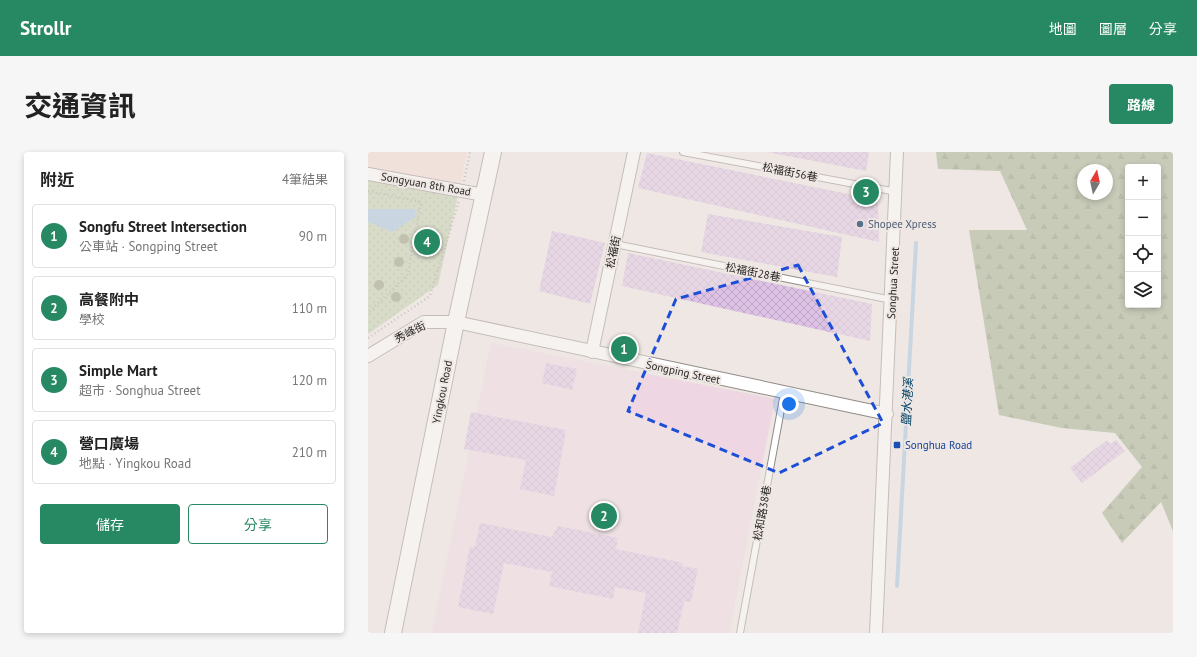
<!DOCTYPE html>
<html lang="zh-TW">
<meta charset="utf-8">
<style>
body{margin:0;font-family:"PT Sans","Noto Sans TC",sans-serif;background:#f6f6f6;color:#222}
.controls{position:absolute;right:12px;top:12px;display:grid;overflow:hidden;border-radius:4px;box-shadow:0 2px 6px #0003}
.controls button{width:36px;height:36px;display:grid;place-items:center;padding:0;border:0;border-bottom:1px solid #e0e0e0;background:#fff;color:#222;font:20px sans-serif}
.compass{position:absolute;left:709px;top:12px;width:36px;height:36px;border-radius:50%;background:#fff;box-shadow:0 2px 6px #0003;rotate:9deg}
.you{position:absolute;left:421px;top:252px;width:14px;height:14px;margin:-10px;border:3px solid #fff;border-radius:50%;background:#1a73e8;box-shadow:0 0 0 6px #1a73e833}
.badge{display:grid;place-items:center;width:26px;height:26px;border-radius:50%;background:#268963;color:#fff;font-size:13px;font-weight:700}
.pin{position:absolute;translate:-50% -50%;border:2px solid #fff;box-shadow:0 1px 4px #0006}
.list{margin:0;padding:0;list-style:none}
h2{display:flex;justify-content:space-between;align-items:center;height:52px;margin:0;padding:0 16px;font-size:17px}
h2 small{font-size:13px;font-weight:400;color:#767676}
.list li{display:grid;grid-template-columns:26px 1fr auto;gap:12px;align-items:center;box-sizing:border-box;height:64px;margin:0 8px 8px;padding:0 8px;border:1px solid #e0e0e0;border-radius:4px}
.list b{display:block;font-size:15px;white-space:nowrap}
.list p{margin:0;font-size:13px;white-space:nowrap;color:#767676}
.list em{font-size:13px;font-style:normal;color:#767676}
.actions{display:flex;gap:8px;padding:12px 16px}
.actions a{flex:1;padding:9px 0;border:1px solid #268963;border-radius:4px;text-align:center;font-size:14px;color:#268963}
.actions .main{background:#268963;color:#fff}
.icon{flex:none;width:22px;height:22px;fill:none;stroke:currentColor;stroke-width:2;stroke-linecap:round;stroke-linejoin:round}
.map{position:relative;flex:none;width:805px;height:481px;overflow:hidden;border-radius:4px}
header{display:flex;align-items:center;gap:24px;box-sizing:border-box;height:56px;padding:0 20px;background:#268963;color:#fff}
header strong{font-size:19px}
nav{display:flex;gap:22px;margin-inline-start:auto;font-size:14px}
.intro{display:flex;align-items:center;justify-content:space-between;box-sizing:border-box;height:96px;padding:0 24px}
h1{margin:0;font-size:28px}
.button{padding:10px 18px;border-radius:4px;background:#268963;color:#fff;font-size:14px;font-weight:700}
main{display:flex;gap:24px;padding:0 24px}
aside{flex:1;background:#fff;border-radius:4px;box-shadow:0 2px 6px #0003}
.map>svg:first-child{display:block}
.commercial{fill:#f1d9d0}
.education{fill:#eed7e3}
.forest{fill:url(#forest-firs);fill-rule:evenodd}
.park{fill:url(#park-dots)}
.water{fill:#9cc0dd}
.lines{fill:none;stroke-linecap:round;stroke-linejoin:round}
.stream{stroke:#9cc0dd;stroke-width:4}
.building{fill:url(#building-cross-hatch)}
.lane-casing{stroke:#918a87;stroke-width:8}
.street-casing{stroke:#918a87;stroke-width:14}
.secondary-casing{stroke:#918a87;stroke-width:18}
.path{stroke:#9e9895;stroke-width:2.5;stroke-dasharray:1 3;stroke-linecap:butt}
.lane{stroke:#fff;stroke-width:6}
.street{stroke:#fff;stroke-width:12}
.secondary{stroke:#fff;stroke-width:16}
.tree{fill:#8a9270}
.marked{fill:none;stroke:#1d4ed8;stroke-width:3;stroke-dasharray:8 5;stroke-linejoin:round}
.service-dot{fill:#5c6f8a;stroke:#eee7e3;stroke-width:1.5}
.transit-dot{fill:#1a4fb4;stroke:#eee7e3;stroke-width:1.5}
.labels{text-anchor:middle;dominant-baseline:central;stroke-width:4;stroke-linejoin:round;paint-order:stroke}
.street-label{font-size:11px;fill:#292625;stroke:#eee7e3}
.service-label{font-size:11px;fill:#4e5e75;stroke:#eee7e3;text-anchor:start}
.transit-label{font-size:11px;fill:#164399;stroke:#eee7e3;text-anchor:start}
.water-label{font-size:12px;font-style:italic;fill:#014066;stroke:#eee7e3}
</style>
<header>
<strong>Strollr</strong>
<nav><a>地圖</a><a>圖層</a><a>分享</a></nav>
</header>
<div class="intro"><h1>交通資訊</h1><a class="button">路線</a></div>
<main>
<aside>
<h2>附近<small>4筆結果</small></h2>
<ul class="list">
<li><span class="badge">1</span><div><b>Songfu Street Intersection</b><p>公車站 · Songping Street</p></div><em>90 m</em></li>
<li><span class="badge">2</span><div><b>高餐附中</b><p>學校</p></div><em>110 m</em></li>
<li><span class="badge">3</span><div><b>Simple Mart</b><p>超市 · Songhua Street</p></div><em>120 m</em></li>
<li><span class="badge">4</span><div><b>營口廣場</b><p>地點 · Yingkou Road</p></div><em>210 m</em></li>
</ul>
<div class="actions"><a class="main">儲存</a><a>分享</a></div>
</aside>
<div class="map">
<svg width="805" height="481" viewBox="0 0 805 481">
<defs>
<pattern id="forest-firs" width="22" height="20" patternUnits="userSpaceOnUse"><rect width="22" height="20" fill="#99a983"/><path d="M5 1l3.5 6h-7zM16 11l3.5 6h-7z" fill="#7d896b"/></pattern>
<pattern id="park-dots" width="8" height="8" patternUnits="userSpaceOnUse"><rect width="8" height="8" fill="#bccda6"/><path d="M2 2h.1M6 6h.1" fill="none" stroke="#a2b08f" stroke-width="1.8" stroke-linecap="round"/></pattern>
<pattern id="building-cross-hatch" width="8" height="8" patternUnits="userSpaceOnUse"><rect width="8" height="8" fill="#ddc2e5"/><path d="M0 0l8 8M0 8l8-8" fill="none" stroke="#bea7c4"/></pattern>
</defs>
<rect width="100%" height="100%" fill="#eee7e3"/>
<path class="commercial" d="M0 0H99L91 39 0 22Z"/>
<path class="education" d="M123 191 407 247 361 481H64Z"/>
<path class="forest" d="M568 0H805V379L793 350 754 391 734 361 774 315 747 281 694 276 631 263 601 78H659L632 19 570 17ZM760 15H790V153H760ZM715 18H739V42H715Z"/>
<path class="park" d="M0 22 91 39 70 133 0 182Z"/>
<path class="water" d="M0 57H46L49 64 24 80 0 70Z"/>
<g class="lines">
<path class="stream" d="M529 434 548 91"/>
</g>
<path class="building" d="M399 0H501L498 19Z
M279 1 510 48 511 90 270 36Z
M340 62 474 85 469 125 333 100Z
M184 79 237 91 222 152 171 139Z
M260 101 504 152 502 189 254 134Z
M178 211 209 217 204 238 174 231Z
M103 260 198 278 186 344 152 337 158 308 96 297Z
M739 288 742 292 748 288 757 299 714 331 702 316Z
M112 371 184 385 190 374 250 386 248 397 315 411 314 414 330 417 323 450 316 449 309 481H270L278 441 247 435 245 447 181 434 184 420 136 411 125 462 90 455 102 394 107 395Z"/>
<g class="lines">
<g class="lane-casing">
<path id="lane" d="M315 0 529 40
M247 92 524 148
M372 481 416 241"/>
</g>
<g class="street-casing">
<path id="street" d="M0 22 116 43
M224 200 266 0
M0 204 56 170H88L519 262
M508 481 529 0"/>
</g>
<g class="secondary-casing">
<path id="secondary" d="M25 481 88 170 125 0"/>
</g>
<path class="path" d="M96 29 102 0
M0 39 53 50 40 122 0 161
M0 186 62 144 91 49"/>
<use href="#lane" class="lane"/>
<use href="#street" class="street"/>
<use href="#secondary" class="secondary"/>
</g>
<g class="tree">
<circle cx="36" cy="87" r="5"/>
<circle cx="57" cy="92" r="5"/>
<circle cx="31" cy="110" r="5"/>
<circle cx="11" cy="133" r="5"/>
<circle cx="28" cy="145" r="5"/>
</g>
<path d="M0 0H805V481H0ZM430 113 515 271 411 321 260 259 308 147Z" fill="#eee7e3" fill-opacity=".55" fill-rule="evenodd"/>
<path class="marked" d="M430 113 515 271 411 321 260 259 308 147Z"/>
<circle class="service-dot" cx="492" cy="72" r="4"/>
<rect class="transit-dot" x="525" y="289" width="8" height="8" rx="2"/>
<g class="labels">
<g class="street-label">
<text transform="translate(422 20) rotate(11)">松福街56巷</text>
<text transform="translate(58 32) rotate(10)">Songyuan 8th Road</text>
<text transform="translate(245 100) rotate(-78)">松福街</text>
<text transform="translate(385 120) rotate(11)">松福街28巷</text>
<text transform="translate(525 131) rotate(-87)">Songhua Street</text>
<text transform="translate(42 180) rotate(-27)">秀峰街</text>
<text transform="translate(315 220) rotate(12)">Songping Street</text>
<text transform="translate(74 240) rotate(-79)">Yingkou Road</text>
<text transform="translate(394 361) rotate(-80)">松和路38巷</text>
</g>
<g class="service-label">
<text x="500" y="72">Shopee Xpress</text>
</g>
<g class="transit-label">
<text x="537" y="293">Songhua Road</text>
</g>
<g class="water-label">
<text transform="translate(539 250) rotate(-87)">鹽水港溪</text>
</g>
</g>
</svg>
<div class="controls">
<button>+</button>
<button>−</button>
<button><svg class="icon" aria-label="locate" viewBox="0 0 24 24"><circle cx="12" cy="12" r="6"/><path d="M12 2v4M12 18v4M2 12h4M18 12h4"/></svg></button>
<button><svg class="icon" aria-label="layers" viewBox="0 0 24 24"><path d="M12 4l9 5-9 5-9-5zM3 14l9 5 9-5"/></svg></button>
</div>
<svg class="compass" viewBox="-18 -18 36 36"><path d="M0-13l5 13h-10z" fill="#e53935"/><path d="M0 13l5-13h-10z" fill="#767676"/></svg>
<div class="you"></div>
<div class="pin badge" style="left:256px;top:197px">1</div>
<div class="pin badge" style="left:236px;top:364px">2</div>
<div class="pin badge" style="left:498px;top:40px">3</div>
<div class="pin badge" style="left:59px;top:90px">4</div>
</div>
</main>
